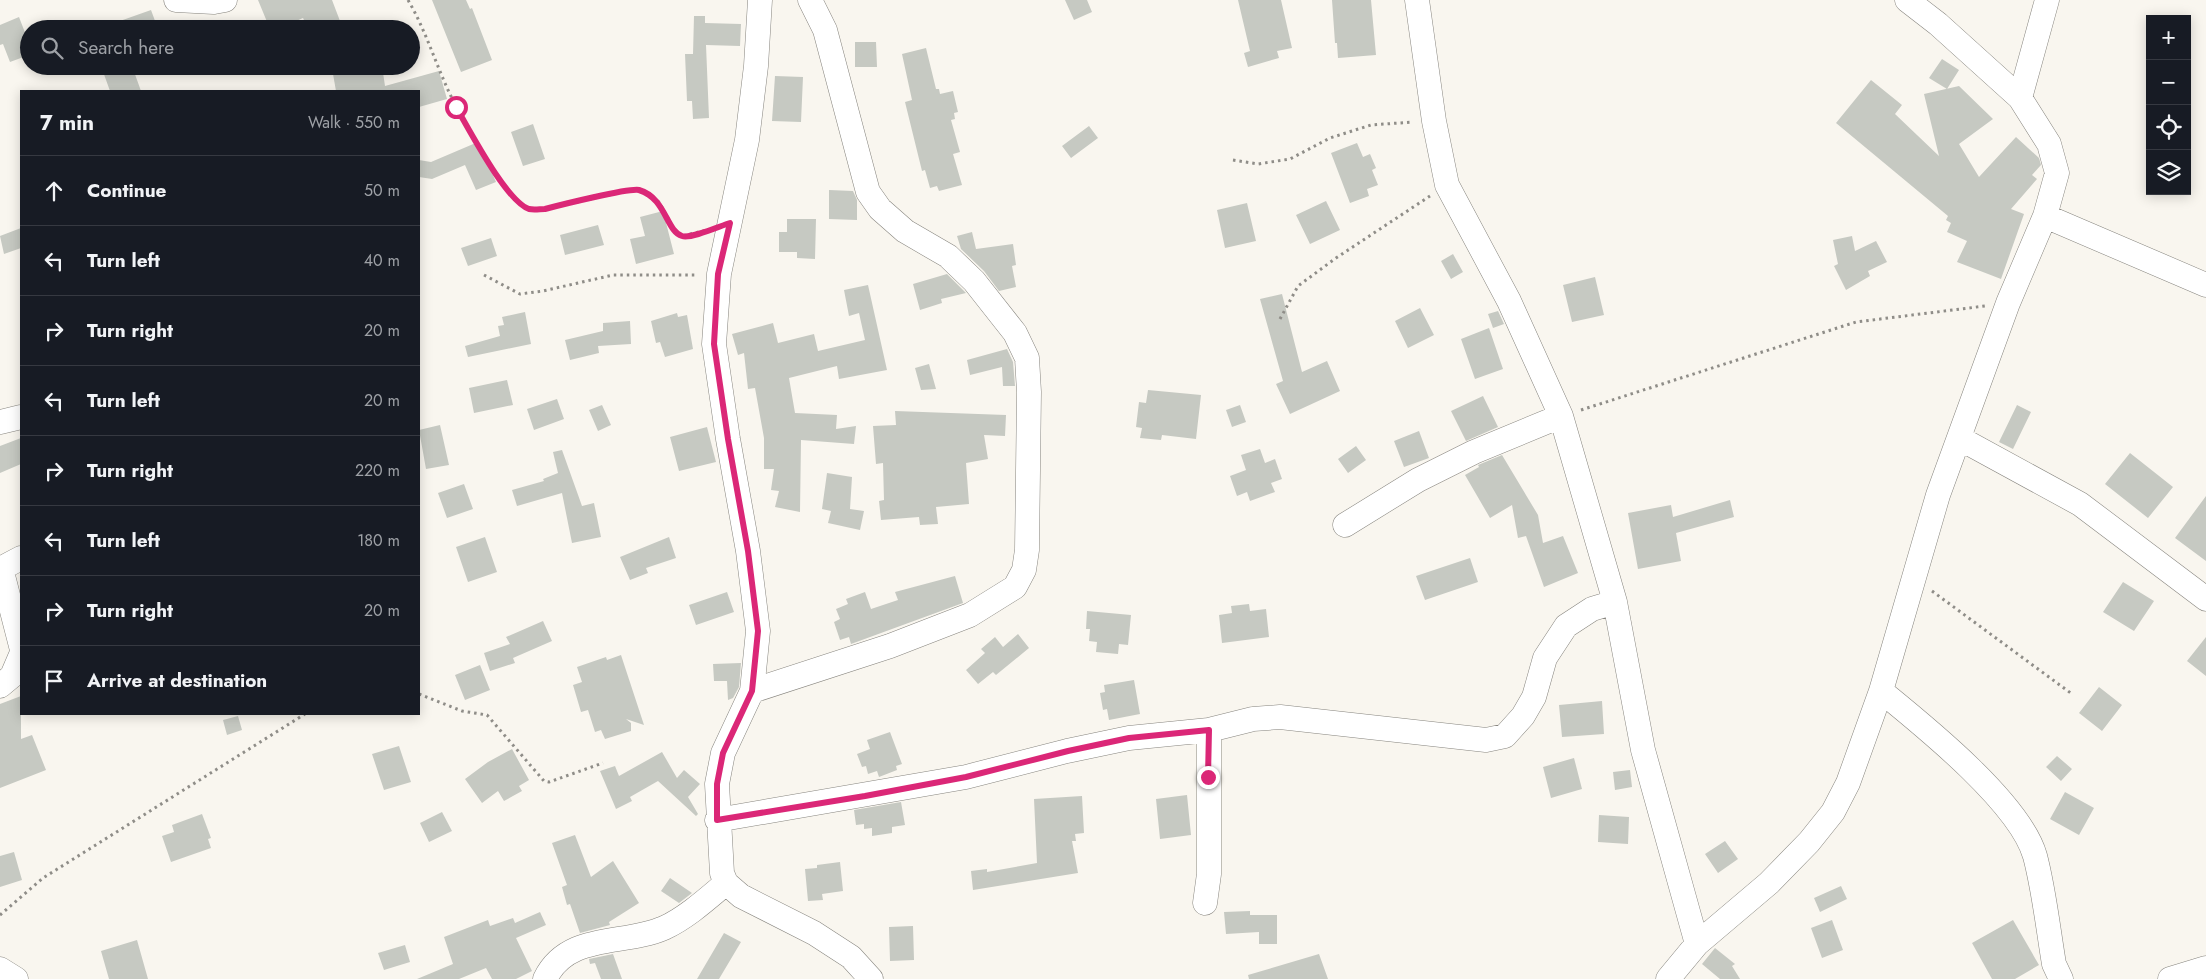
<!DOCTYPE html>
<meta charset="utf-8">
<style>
body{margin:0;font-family:Jost,sans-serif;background:#242831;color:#f1f3f6}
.controls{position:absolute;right:15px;top:15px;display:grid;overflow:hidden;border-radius:0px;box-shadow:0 2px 12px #0003}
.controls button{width:45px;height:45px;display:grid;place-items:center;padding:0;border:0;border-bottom:1px solid #363941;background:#171b24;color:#f1f3f6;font:25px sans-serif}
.stop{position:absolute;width:15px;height:15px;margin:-11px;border:4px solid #db2777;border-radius:50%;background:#fff}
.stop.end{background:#db2777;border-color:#fff;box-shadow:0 1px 5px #0008}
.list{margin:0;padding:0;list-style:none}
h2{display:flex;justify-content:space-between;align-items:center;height:65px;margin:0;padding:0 20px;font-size:21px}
h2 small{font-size:16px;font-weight:400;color:#9ea1a6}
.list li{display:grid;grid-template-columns:32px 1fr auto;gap:15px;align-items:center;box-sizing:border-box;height:70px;padding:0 20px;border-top:1px solid #363941}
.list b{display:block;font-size:19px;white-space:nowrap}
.list em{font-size:16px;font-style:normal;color:#9ea1a6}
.icon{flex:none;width:28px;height:28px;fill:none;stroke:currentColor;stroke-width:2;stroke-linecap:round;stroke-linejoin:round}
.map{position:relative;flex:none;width:2206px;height:979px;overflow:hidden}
.search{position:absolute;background:#171b24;box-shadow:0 2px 12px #0003;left:20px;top:20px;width:400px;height:55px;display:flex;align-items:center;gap:12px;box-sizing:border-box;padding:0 18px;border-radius:28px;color:#9ea1a6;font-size:19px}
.panel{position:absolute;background:#171b24;box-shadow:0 2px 12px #0003;left:20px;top:90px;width:400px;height:625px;border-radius:0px}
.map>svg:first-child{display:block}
.building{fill:#c6c9c2}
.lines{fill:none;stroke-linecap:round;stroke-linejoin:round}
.minor-casing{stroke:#87857f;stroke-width:25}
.path{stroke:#8f8d88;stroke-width:3;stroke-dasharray:2.5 4;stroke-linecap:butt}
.minor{stroke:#fff;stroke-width:24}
.route{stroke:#db2777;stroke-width:6}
</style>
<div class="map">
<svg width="2206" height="979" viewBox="0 0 2206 979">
<rect width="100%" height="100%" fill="#f9f6ef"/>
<path class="building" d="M258 0H332L340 21 322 29H308L303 18 278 29H270Z
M432 0H466L470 9 472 8 492 60 461 72Z
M1065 0H1087L1092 12 1074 20Z
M1238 0H1281L1292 48 1277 51 1279 58 1248 67 1244 53 1250 51Z
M1332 0H1371L1376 55 1338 58 1337 43H1335Z
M151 10 158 29H104L103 27Z
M694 16H705V23L741 24 740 46 706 45 709 118 693 119 692 101H687L685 54H693Z
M19 17 29 43V55L10 62 3 44 0 45V25Z
M855 42H876L877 67H855Z
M926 48 936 89H939L940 94 953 91 958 112 954 113 955 119 951 120 960 152 953 154 962 185 939 191 937 186 930 188 925 170 922 171 905 102 912 100 902 54Z
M1942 59 1959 70 1947 89 1929 78Z
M101 66H132L141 91H110Z
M382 66 385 86 439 71 447 99 419 107V91H336L333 74Z
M775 76 803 77 801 122 772 121Z
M1871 80 1902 105 1895 114 1939 156 1924 94 1959 86 1993 119 1959 144 1979 177 2016 137 2039 158 2041 165 2032 175 2037 179 2011 209 2024 214 2001 279 1957 262 1967 241 1947 232 1951 223 1946 220 1948 216 1836 123Z
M533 124 545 159 523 166 511 132Z
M1089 126 1098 138 1071 158 1062 146Z
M478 142 496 182 476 190 465 165 432 179 419 177V160L431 162Z
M1357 143 1363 157 1370 154 1376 168 1372 170 1378 185 1367 189 1369 196 1350 203 1331 153Z
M829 190 853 191 857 200V220L829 219Z
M1326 201 1340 230 1310 244 1296 215Z
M1247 203 1256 241 1225 248 1217 210Z
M663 211 674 254 636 264 630 239 645 236 640 217Z
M787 219H816L815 259 797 258V252H779V232H787Z
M598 225 604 245 565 255 560 235Z
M21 228V248L4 254 0 236Z
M972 232 976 249 1013 244 1016 265 1012 266 1016 287 999 291 984 271 961 249 957 236Z
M1852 236 1855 251 1876 241 1887 262 1868 271 1870 276 1846 290 1834 266 1838 264 1833 240Z
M491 238 497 256 468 266 461 248Z
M1453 254 1463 272 1451 279 1441 261Z
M947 274 966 293 941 299 942 303 920 310 913 284Z
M1595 277 1604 315 1572 322 1563 285Z
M868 285 887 370 839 379 837 366 789 378 795 413 837 415 836 429 856 426 854 444 801 440 800 512 775 507 779 491 771 490 774 469H764V438L755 388 748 389 744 353 738 355 732 334 773 323 778 343 814 334 818 351 865 340 859 313 849 316 844 290Z
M1282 294 1302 372 1327 361 1340 391 1290 414 1276 384 1283 381 1260 299Z
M1420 308 1434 335 1408 348 1395 321Z
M1498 311 1504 324 1493 328 1488 314Z
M525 312 531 344 468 357 465 346 500 336 498 326 504 325 502 317Z
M677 313 678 317 687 315 693 349 665 357 660 342 656 343 651 321Z
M630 321 631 344 598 346 599 353 570 360 565 340 603 331V323Z
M1489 328 1503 369 1475 379 1461 339Z
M1007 349 1013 362 1015 386H1003L1002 367 970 375 967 360Z
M929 364 936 389 921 390 915 368Z
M507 380 513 405 474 413 469 388Z
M1148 390 1201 395 1196 439 1162 435 1161 440 1140 438 1142 428 1136 427 1139 402 1146 403Z
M1483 396 1498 427 1466 441 1451 411Z
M557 399 564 419 534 430 527 409Z
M602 405 611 425 598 431 589 410Z
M1240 405 1246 422 1232 427 1226 410Z
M2017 405 2031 412 2013 449 1999 442Z
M895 411 1006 415 1005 436 984 435 988 459 966 463 969 504 936 507 938 524 920 525 919 517 881 520 879 501 884 500 883 463 876 464 873 426 896 425Z
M440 425 449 465 426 469 419 430Z
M707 427 716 462 679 471 670 437Z
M1419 431 1429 458 1404 467 1394 441Z
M21 438V464L0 473V446Z
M1356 446 1366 460 1348 473 1338 459Z
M1260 449 1265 463 1275 459 1282 479 1271 483 1275 492 1250 501 1247 492 1237 496 1230 476 1246 470 1241 455Z
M562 450 582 506 594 503 601 537 572 543 562 493 517 506 512 490 544 481 543 479 558 473 553 452Z
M2130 453 2173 487 2148 518 2105 484Z
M1502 455 1538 515 1543 543 1563 536 1578 573 1544 587 1526 536 1518 538 1512 505 1490 518 1465 475 1479 467 1478 465Z
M827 473 852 477 850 509 864 511 860 530 828 523 831 511 822 509Z
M464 484 473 509 447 518 438 493Z
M2206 496V561L2175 538Z
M1730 500 1734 517 1676 533 1681 561 1638 569 1628 513 1671 505 1673 517Z
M485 537 497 572 468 582 456 547Z
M669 537 676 558 646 568 648 573 630 580 620 557Z
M1470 558 1478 582 1425 600 1416 576Z
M955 576 963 603 851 644 849 637 840 640 834 622 840 619 836 609 848 604 846 599 865 592 871 609 898 600 895 592Z
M2123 582 2154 601 2134 631 2103 612Z
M727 592 734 612 696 625 689 605Z
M1249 604 1250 611 1266 609 1269 637 1222 643 1219 615 1232 613 1231 606Z
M1087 611 1131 615 1128 645 1119 644 1118 654 1096 652 1097 642 1089 641 1090 629H1086Z
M543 621 552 641 513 658 515 663 490 671 484 653 510 644 506 637Z
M1018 634 1029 648 996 675 993 672 978 684 966 670 985 653 981 649 995 637 1003 647Z
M2206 637V676L2187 661Z
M621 655 644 725 626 719 631 723V731L605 739 601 730 595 732 588 710 581 712 573 685 582 682 577 667 606 657 607 660Z
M741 663 739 687 733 698 728 700 727 681H714L713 664Z
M480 665 490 690 465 700 455 675Z
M1134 680 1140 714 1109 720 1107 709 1103 710 1100 693 1105 692 1104 685Z
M2099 687 2122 705 2102 731 2079 713Z
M21 696V739L32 735 46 770 0 788V704Z
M1602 701 1604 734 1562 737 1559 705Z
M238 716 242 730 227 735 223 720Z
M890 732 902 764 896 766 897 770 879 777 877 771 868 774 866 766 862 767 857 754 870 749 867 740Z
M399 746 411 782 384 790 372 754Z
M512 749 529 780 519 786 522 791 504 801 498 791 482 803 465 779 488 762Z
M662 752 677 778 684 770 700 784 688 797 698 814 696 816 658 781 630 797 632 801 616 809 600 771 615 766 619 776Z
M2057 756 2072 769 2061 781 2046 767Z
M1574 758 1582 789 1551 798 1543 767Z
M1630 770 1632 787 1615 790 1613 772Z
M2065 792 2094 808 2079 835 2050 819Z
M1187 795 1191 835 1160 839 1156 799Z
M1082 796 1084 833 1075 834 1076 841H1072L1078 873 973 890 971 871 987 869V872L1037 863 1034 799Z
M901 802 905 825 892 827V833L872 836V828L864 829V824L856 825 854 810Z
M442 812 452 831 429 842 420 823Z
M202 814 211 838 208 839 211 848 171 862 162 836 174 832 172 825Z
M1599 815 1629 817 1628 844 1598 842Z
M575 835 591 877 613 861 639 903 609 922 610 925 580 933 570 904 567 905 562 887 567 885 552 843Z
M1725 841 1738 859 1718 873 1705 854Z
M14 852 22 880 0 887V856Z
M840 862 843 891 822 894 823 900 808 901 805 869 817 868V865Z
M670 878 692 893 679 903 661 891Z
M1841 886 1847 899 1820 912 1814 898Z
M1250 911V915H1277V944H1259V932L1226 934 1224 912Z
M540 912 546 925 516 938 532 971 516 979H492L486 968 459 979H417L453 964 444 937 488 920 490 926 513 918 515 923Z
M1832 920 1843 950 1822 958 1811 928Z
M2013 920 2039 965 2015 979H1992L1972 943Z
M913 926 914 960 890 961 889 927Z
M724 933 741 942 719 979H697Z
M137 940 148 979H109L101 951Z
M405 945 410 962 384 970 378 953Z
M1715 948 1735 964 1732 966 1740 979H1720L1702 964Z
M613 954 622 979H601L595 963 590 964 589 959Z
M1319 954 1328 979H1249L1248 975Z"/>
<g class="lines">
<g class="minor-casing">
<path id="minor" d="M176 0 214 2 225 0
M760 0 756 66 747 140 719 274 714 344 728 439 748 551 758 631 752 691 723 753 717 784 722 873 726 883 741 896 814 933 851 957 871 979
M1417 0 1434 121 1447 185 1509 301 1561 416 1615 602 1643 750 1697 944
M2020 98 2047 0
M2045 216 2206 285
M0 422 21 417
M1959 438 2080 504 2206 599
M1345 525 1418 480 1474 452 1561 416
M1 568 21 646
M0 569 21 558
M0 686 12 676 21 655
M752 691 890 646 970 615 1015 587 1024 570 1027 550 1029 392 1027 358 1015 333 974 281 948 256 905 231 880 209 868 192 825 30 810 0
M1881 691C1924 726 2020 803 2035 856 2044 890 2048 928 2054 964L2061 979
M1209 730 1253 719 1280 717 1486 740 1505 736 1523 716 1534 697 1545 658 1566 626 1592 609 1615 602
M717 820 966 777 1067 751 1129 738 1209 730V874L1205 903
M0 969 16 979
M545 979C568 932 623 946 664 928 686 918 707 899 726 883
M1668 979 1697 944 1769 883 1809 842 1833 812 1848 783 1881 691 1938 495 2008 303 2045 216 2057 173 2049 144 2020 98 1938 24 1907 0
M2170 979 2206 968"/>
</g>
<path class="path" d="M408 0C428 34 438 73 457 108 467 128 509 203 530 209 534 210 540 209 545 209L636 189 659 202 675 231 682 236 707 230
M1233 160 1258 164 1290 159 1330 138 1371 125 1413 122
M484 275 520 294 543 291 613 275H698
M1280 319 1298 286 1336 258 1430 196
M1581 410 1856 322 1985 306
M1932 591 2072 694
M419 694 462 711 487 715 544 781 549 782 603 763
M0 915 43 878 305 714"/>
<use href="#minor" class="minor"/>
</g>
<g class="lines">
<path class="route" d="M456 107C469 129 506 201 529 209 534 210 540 209 545 209 560 205 628 188 639 190 666 198 666 231 682 236 691 239 720 226 730 223L718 274 714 344 728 439 748 551 758 631 752 691 723 753 717 784V820L865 796 966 777 1068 751 1129 738 1209 730 1208 777"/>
</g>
</svg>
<div class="controls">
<button>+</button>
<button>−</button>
<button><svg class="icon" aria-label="locate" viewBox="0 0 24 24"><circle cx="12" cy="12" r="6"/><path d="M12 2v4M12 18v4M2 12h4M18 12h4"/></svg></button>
<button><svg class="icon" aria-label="layers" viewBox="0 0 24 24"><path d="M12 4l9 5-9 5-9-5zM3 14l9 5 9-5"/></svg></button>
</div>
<div class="stop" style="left:456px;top:107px"></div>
<div class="stop end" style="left:1208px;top:777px"></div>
<div class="search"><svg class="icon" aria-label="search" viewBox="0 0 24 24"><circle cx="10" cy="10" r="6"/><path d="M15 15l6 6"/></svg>Search here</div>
<section class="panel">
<h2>7 min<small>Walk · 550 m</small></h2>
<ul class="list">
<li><svg class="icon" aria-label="ahead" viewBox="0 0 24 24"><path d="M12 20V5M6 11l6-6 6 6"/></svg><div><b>Continue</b></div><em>50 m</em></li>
<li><svg class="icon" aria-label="left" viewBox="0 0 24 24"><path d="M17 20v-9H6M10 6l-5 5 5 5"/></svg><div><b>Turn left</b></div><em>40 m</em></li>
<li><svg class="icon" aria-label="right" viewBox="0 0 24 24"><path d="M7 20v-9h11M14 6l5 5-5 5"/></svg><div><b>Turn right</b></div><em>20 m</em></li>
<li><svg class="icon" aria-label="left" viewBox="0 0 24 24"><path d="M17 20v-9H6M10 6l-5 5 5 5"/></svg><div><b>Turn left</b></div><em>20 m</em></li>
<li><svg class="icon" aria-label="right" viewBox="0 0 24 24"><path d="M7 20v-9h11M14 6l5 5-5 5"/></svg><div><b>Turn right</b></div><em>220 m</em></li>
<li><svg class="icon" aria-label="left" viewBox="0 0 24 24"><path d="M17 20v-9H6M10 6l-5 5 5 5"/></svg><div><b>Turn left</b></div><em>180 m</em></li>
<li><svg class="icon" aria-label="right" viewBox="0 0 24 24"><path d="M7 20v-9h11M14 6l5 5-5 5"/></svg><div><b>Turn right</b></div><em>20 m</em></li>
<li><svg class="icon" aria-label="arrive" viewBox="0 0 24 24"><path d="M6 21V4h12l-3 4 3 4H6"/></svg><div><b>Arrive at destination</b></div></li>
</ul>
</section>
</div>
